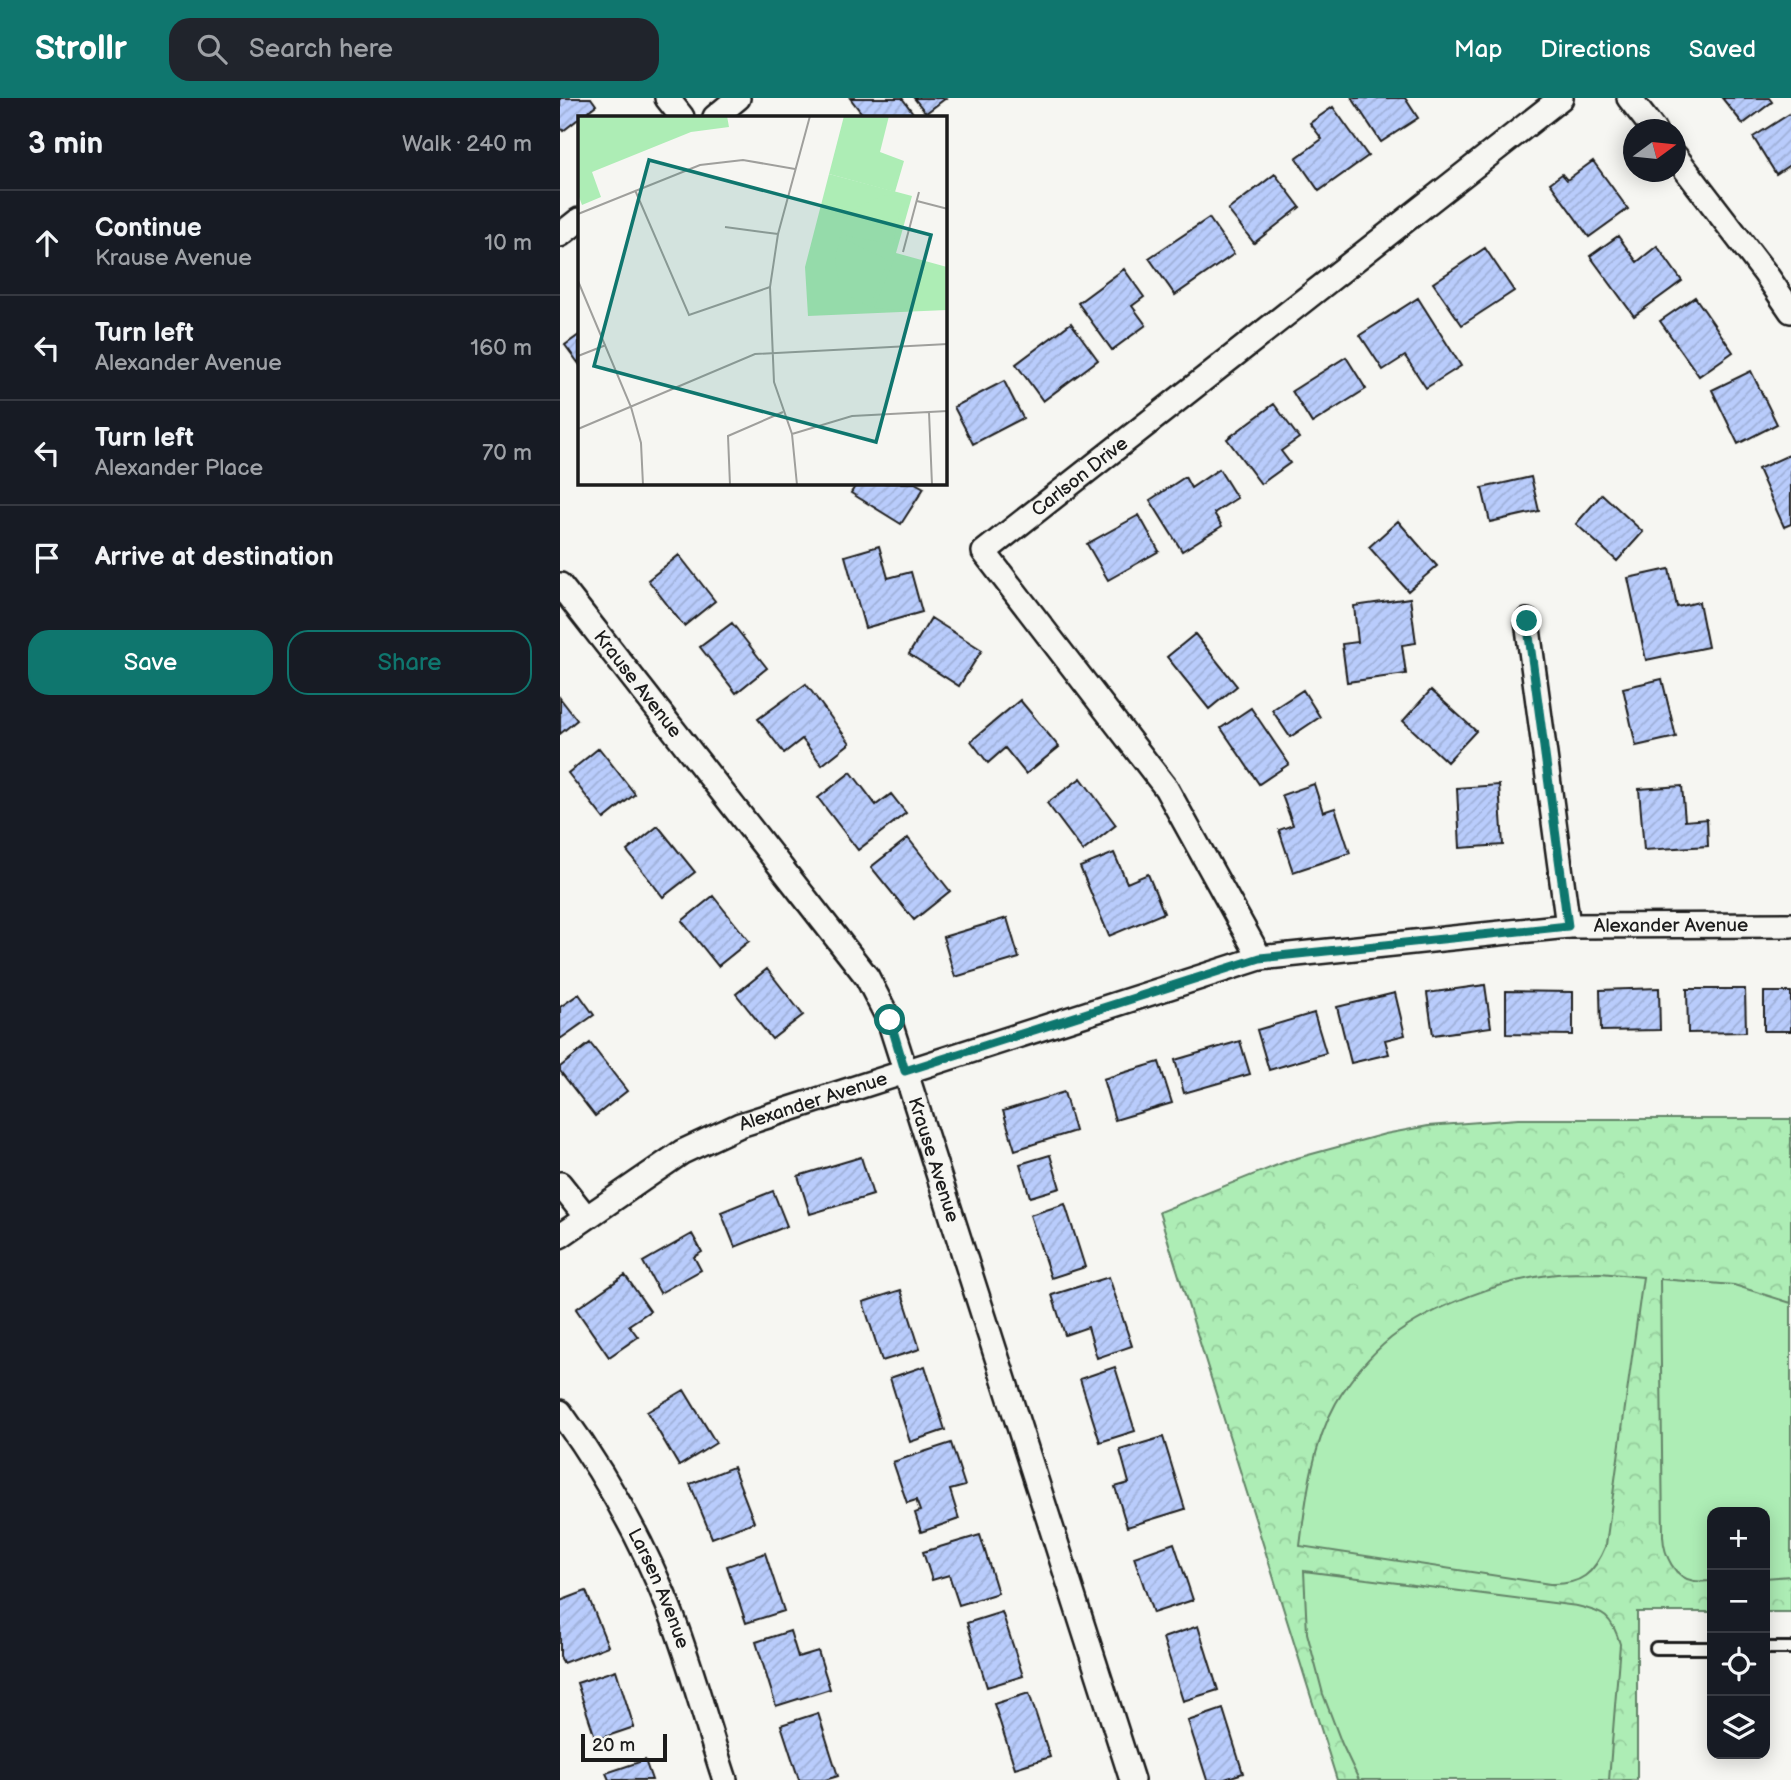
<!DOCTYPE html>
<meta charset="utf-8">
<style>
body{margin:0;font-family:"Balsamiq Sans",sans-serif;background:#20242c;color:#f1f3f6}
.controls{position:absolute;right:21px;bottom:21px;display:grid;overflow:hidden;border-radius:14px;box-shadow:0 4px 18px #0003}
.controls button{width:63px;height:63px;display:grid;place-items:center;padding:0;border:0;border-bottom:2px solid #363941;background:#171b24;color:#f1f3f6;font:35px sans-serif}
.compass{position:absolute;left:1063px;top:21px;width:63px;height:63px;border-radius:50%;background:#171b24;box-shadow:0 4px 18px #0003;rotate:75deg}
.scale{position:absolute;left:21px;bottom:18px;width:86px;box-sizing:border-box;padding-left:7px;border:4px solid #1c1c1c;border-top:0;font-size:19px;line-height:24px;white-space:nowrap;color:#1c1c1c;-webkit-text-stroke:5px #f6f6f2;paint-order:stroke}
.stop{position:absolute;width:21px;height:21px;margin:-16px;border:5px solid #0f766e;border-radius:50%;background:#fff}
.stop.end{background:#0f766e;border-color:#fff;box-shadow:0 2px 7px #0008}
.list{margin:0;padding:0;list-style:none}
h2{display:flex;justify-content:space-between;align-items:center;height:91px;margin:0;padding:0 28px;font-size:30px}
h2 small{font-size:23px;font-weight:400;color:#9ea1a6}
.list li{display:grid;grid-template-columns:46px 1fr auto;gap:21px;align-items:center;box-sizing:border-box;height:105px;padding:0 28px;border-top:2px solid #363941}
.list b{display:block;font-size:26px;white-space:nowrap}
.list p{margin:0;font-size:23px;white-space:nowrap;color:#9ea1a6}
.list em{font-size:23px;font-style:normal;color:#9ea1a6}
.actions{display:flex;gap:14px;padding:21px 28px}
.actions a{flex:1;padding:16px 0;border:2px solid #0f766e;border-radius:21px;text-align:center;font-size:24px;color:#0f766e}
.actions .main{background:#0f766e;color:#fff}
.icon{flex:none;width:38px;height:38px;fill:none;stroke:currentColor;stroke-width:2;stroke-linecap:round;stroke-linejoin:round}
.map{position:relative;flex:none;width:1231px;height:1682px;overflow:hidden}
header{display:flex;align-items:center;gap:42px;box-sizing:border-box;height:98px;padding:0 35px;background:#0f766e;color:#fff}
header strong{font-size:33px}
nav{display:flex;gap:38px;margin-inline-start:auto;font-size:24px}
.search{width:490px;height:63px;background:#20242c;display:flex;align-items:center;gap:18px;box-sizing:border-box;padding:0 24px;border-radius:21px;color:#9ea1a6;font-size:26px}
main{display:flex}
aside{flex:1;background:#171b24}
.map>svg:first-child{display:block}
.park{fill:url(#park-crowns);stroke:#648468;stroke-width:2}
.pitch{fill:#adedb5;stroke:#648468;stroke-width:2}
.building{fill:url(#building-hatch);stroke:#1c1c1c;stroke-width:2}
.lines{fill:none;stroke-linecap:round;stroke-linejoin:round}
.service-casing{stroke:#1c1c1c;stroke-width:16}
.minor-casing{stroke:#1c1c1c;stroke-width:28}
.service{stroke:#f6f6f2;stroke-width:10}
.minor{stroke:#f6f6f2;stroke-width:23}
.route{stroke:#0f766e;stroke-width:9}
.labels{text-anchor:middle;dominant-baseline:central;stroke-width:5;stroke-linejoin:round;paint-order:stroke}
.street-label{font-size:19px;fill:#1c1c1c;stroke:#f6f6f2}
.inset-road{fill:none;stroke:#9f9f9c;stroke-width:2}
.view{fill:#0f766e;fill-opacity:0.15;stroke:#0f766e;stroke-width:3.5}
.inset-edge{fill:none;stroke:#1c1c1c;stroke-width:3.5}
</style>
<header>
<strong>Strollr</strong>
<div class="search"><svg class="icon" aria-label="search" viewBox="0 0 24 24"><circle cx="10" cy="10" r="6"/><path d="M15 15l6 6"/></svg>Search here</div>
<nav><a>Map</a><a>Directions</a><a>Saved</a></nav>
</header>
<main>
<aside>
<h2>3 min<small>Walk · 240 m</small></h2>
<ul class="list">
<li><svg class="icon" aria-label="ahead" viewBox="0 0 24 24"><path d="M12 20V5M6 11l6-6 6 6"/></svg><div><b>Continue</b><p>Krause Avenue</p></div><em>10 m</em></li>
<li><svg class="icon" aria-label="left" viewBox="0 0 24 24"><path d="M17 20v-9H6M10 6l-5 5 5 5"/></svg><div><b>Turn left</b><p>Alexander Avenue</p></div><em>160 m</em></li>
<li><svg class="icon" aria-label="left" viewBox="0 0 24 24"><path d="M17 20v-9H6M10 6l-5 5 5 5"/></svg><div><b>Turn left</b><p>Alexander Place</p></div><em>70 m</em></li>
<li><svg class="icon" aria-label="arrive" viewBox="0 0 24 24"><path d="M6 21V4h12l-3 4 3 4H6"/></svg><div><b>Arrive at destination</b></div></li>
</ul>
<div class="actions"><a class="main">Save</a><a>Share</a></div>
</aside>
<div class="map">
<svg width="1231" height="1682" viewBox="0 0 1231 1682">
<defs>
<pattern id="park-crowns" width="20" height="18" patternUnits="userSpaceOnUse" patternTransform="scale(1.75)"><rect width="20" height="18" fill="#adedb5"/><path d="M2 6a3 3 0 1 1 6 0M12 15a3 3 0 1 1 6 0" fill="none" stroke="#94cb9b"/></pattern>
<pattern id="building-hatch" width="6" height="6" patternUnits="userSpaceOnUse" patternTransform="scale(1.75)"><rect width="6" height="6" fill="#b9ccfc"/><path d="M-1 1l2-2M0 6l6-6M5 7l2-2" fill="none" stroke="#9eafd7"/></pattern>
</defs>
<rect width="100%" height="100%" fill="#f6f6f2"/>
<filter id="ink" filterUnits="userSpaceOnUse"><feTurbulence type="fractalNoise" baseFrequency=".0143" numOctaves="2"/><feDisplacementMap in="SourceGraphic" scale="14" xChannelSelector="R" yChannelSelector="G"/><feConvolveMatrix kernelMatrix="1 2 1 2 8 2 1 2 1" color-interpolation-filters="sRGB"/></filter>
<g filter="url(#ink)">
<path class="park" d="M958 1021H1231V1514H1205V1414H1152V1514H1077V1682H777L599 1114 730 1062 825 1036 868 1028Z"/>
<path class="pitch" d="M1040 1175 1083 1179 1046 1447C1034 1476 1021 1487 990 1486L740 1448C746 1400 752 1348 776 1305 790 1281 809 1258 831 1240 872 1208 945 1181 997 1176 1011 1175 1026 1175 1040 1175Z
M1100 1181 1174 1187 1231 1205V1478L1205 1480V1414H1152V1483C1146 1483 1140 1484 1134 1483 1114 1480 1104 1457 1103 1438Z
M744 1473 1017 1508C1044 1514 1052 1518 1060 1546L1049 1682H799L782 1646 763 1596 747 1535Z"/>
<path class="building" d="M0 0H31L36 7 3 33 0 29Z
M290 0H342L356 19H300L303 17Z
M354 0H386L366 15Z
M792 0H845L858 20 821 44Z
M1162 0H1209L1212 4 1183 26Z
M773 9 808 58 759 93 736 60 762 41 750 25Z
M1231 15V66L1216 76 1193 39Z
M1033 63 1068 111 1029 139 990 85 1002 76 1007 82Z
M715 76 740 109 694 145 668 112Z
M649 120 674 156 615 197 589 160Z
M1058 138 1077 164 1097 148 1122 183 1074 218 1030 158Z
M925 150 954 193 902 227 873 185Z
M564 171 584 199 572 208 586 227 552 252 518 205Z
M1135 199 1173 254 1139 278 1100 223Z
M858 200 901 268 866 290 845 258 823 272 800 237Z
M511 225 538 262 483 303 456 266Z
M19 237V266L5 247Z
M786 259 806 291 752 325 732 293Z
M1191 273 1217 326 1178 346 1152 292Z
M444 283 463 320 413 346 394 309Z
M714 306 739 340 721 353 730 365 701 386 667 341Z
M1231 356V426L1224 429 1198 371Z
M659 371 677 400 654 415 662 428 622 453 590 402 625 379 631 390Z
M971 379 979 413 930 424 922 390Z
M297 385H355L364 390 341 426 291 395Z
M1042 396 1083 434 1057 463 1016 426Z
M579 417 599 453 548 482 527 446Z
M838 423 877 468 848 493 809 449Z
M319 448 328 480 351 474 362 514 305 530 285 458Z
M119 457 155 503 124 528 88 482Z
M1109 471 1117 509 1139 504 1148 549 1086 562 1068 480Z
M850 500 856 545 842 547 846 576 787 584 782 546 798 544 794 508Z
M371 520 422 552 399 588 349 556Z
M172 525 207 570 176 595 140 549Z
M635 536 677 588 649 611 607 559Z
M1102 581 1116 639 1076 648 1063 590Z
M246 586 290 645 262 667 242 641 224 655 198 621Z
M743 592 760 619 730 639 712 612Z
M871 592 916 633 887 664 843 623Z
M0 600 17 622 0 636Z
M460 602 499 649 466 676 445 650 428 665 411 643Z
M691 610 729 666 699 686 661 630Z
M39 650 75 696 44 721 8 675Z
M291 674 316 707 331 696 346 715 298 752 258 700Z
M521 680 556 727 523 753 487 705Z
M754 686 763 714 775 710 790 755 733 774 719 732 733 727 722 697Z
M939 687 943 747 900 750 897 690Z
M1122 688 1125 723 1147 721 1148 748 1084 752 1079 691Z
M98 728 135 774 103 799 67 753Z
M348 740 390 793 354 822 311 769Z
M554 755 567 785 588 776 604 815 549 838 520 769Z
M153 798 189 843 158 868 122 823Z
M447 820 459 860 395 879 383 839Z
M207 871 243 917 212 941 176 896Z
M925 887 931 929 873 937 867 895Z
M1099 890 1100 932 1041 933 1040 892Z
M1127 891H1185L1186 934 1128 935Z
M946 893 1013 894V937L946 936Z
M1204 894H1231V933H1204Z
M835 895 845 937 825 942 829 956 791 965 777 909Z
M19 896 34 917 0 941V909Z
M754 915 766 955 709 972 697 932Z
M680 943 690 976 624 995 615 962Z
M30 945 67 993 35 1018 0 973V969Z
M599 964 612 1005 555 1022 543 981Z
M504 994 515 1033 455 1052 443 1013Z
M490 1057 500 1090 470 1099 460 1066Z
M301 1059 313 1097 250 1116 238 1078Z
M213 1093 227 1128 175 1149 161 1114Z
M505 1106 525 1169 491 1180 470 1117Z
M132 1136 142 1154 134 1159 141 1172 100 1195 83 1164Z
M65 1177 90 1213 69 1227 78 1239 49 1259 16 1211Z
M549 1179 572 1248 537 1260 528 1229 505 1237 492 1197Z
M341 1192 360 1251 322 1263 303 1204Z
M365 1268 385 1332 350 1344 330 1280Z
M555 1269 575 1333 540 1344 520 1281Z
M124 1292 156 1345 119 1368 87 1314Z
M603 1339 625 1411 567 1429 555 1389 569 1385 560 1352Z
M391 1345 405 1388 390 1392 399 1421 361 1434 355 1415 360 1413 356 1402 347 1405 333 1364Z
M173 1369 194 1424 152 1440 130 1386Z
M420 1437 438 1495 399 1507 389 1477 372 1482 363 1454Z
M614 1445 633 1502 593 1515 574 1459Z
M205 1455 224 1513 186 1525 167 1468Z
M26 1493 48 1548 3 1565 0 1558V1503Z
M442 1514 463 1578 427 1589 407 1525Z
M638 1528 658 1592 623 1603 603 1540Z
M230 1533 238 1559 258 1553 270 1591 216 1608 196 1544Z
M56 1572 74 1629 36 1642 17 1585Z
M469 1595 490 1659 455 1670 434 1606Z
M663 1611 683 1675 662 1682H647L628 1623Z
M258 1615 278 1678 265 1682H239L221 1627Z
M85 1662 92 1682H49L46 1675Z"/>
<g class="lines">
<g class="service-casing">
<path id="service" d="M1096 1550H1152
M1205 1550H1231"/>
</g>
<g class="minor-casing">
<g id="minor">
<path d="M107 0 122 19"/>
<path d="M1069 0 1094 32"/>
<path d="M155 19 178 0"/>
<path d="M1116 59 1205 175 1231 213"/>
<path d="M0 137 19 122"/>
<path id="s1" d="M0 487 307 879 329 922 572 1682"/>
<path d="M967 523 1008 828"/>
<path id="s2" d="M700 860 606 690 424 454 1001 0"/>
<path d="M0 1086 26 1119"/>
<path id="s3" d="M0 1138 122 1054 180 1027 700 860 1008 828 1231 827"/>
<path id="s4" d="M0 1314C44 1374 81 1440 109 1510 131 1566 146 1625 165 1682"/>
</g>
</g>
<use href="#service" class="service"/>
<use href="#minor" class="minor"/>
</g>
</g>
<g class="lines" filter="url(#ink)">
<path class="route" d="M330 922 345 973 700 860 1008 828 967 523"/>
</g>
<g class="labels">
<g class="street-label">
<text stroke="none"><textPath href="#s2" startOffset="614">Carlson Drive</textPath></text>
<text stroke="none"><textPath href="#s1" startOffset="126">Krause Avenue</textPath></text>
<text stroke="none"><textPath href="#s3" startOffset="1171">Alexander Avenue</textPath></text>
<text stroke="none"><textPath href="#s3" startOffset="289">Alexander Avenue</textPath></text>
<text stroke="none"><textPath href="#s1" startOffset="693">Krause Avenue</textPath></text>
<text stroke="none"><textPath href="#s4" startOffset="203">Larsen Avenue</textPath></text>
</g>
</g>
<g transform="translate(18 18)">
<rect width="369" height="369" fill="#f6f6f2"/>
<path d="M266 0H311L302 36 326 45 317 76 251 58Z" fill="#adedb5"/>
<path d="M0 0H149L151 11 113 16 14 56 23 81 4 89 0 78ZM251 58 334 80 318 137 369 151V194L230 200 227 151Z" fill="#adedb5"/>
<path d="M306 79 325 80 315 128 263 119 279 91ZM262 121 310 144 292 191 270 179 261 166 257 144ZM323 142 369 159 344 188 318 194 296 192 316 144Z" fill="#adedb5"/>
<path class="inset-road" d="M57 74 111 199 192 171M339 85 370 93M0 98 122 49 165 44 217 53M147 111 200 118M325 136 341 76M0 165 53 291 63 327 65 369M0 240 28 229M351 296 354 369M0 313 177 238 370 228M214 318 274 300 370 295M152 369 150 320 205 296M219 369 214 318 196 266 192 171 200 118 232 0"/>
<path class="view" d="M71 44 353 119 298 326 16 250Z"/>
<rect width="369" height="369" class="inset-edge"/>
</g>
</svg>
<div class="controls">
<button>+</button>
<button>−</button>
<button><svg class="icon" aria-label="locate" viewBox="0 0 24 24"><circle cx="12" cy="12" r="6"/><path d="M12 2v4M12 18v4M2 12h4M18 12h4"/></svg></button>
<button><svg class="icon" aria-label="layers" viewBox="0 0 24 24"><path d="M12 4l9 5-9 5-9-5zM3 14l9 5 9-5"/></svg></button>
</div>
<svg class="compass" viewBox="-18 -18 36 36"><path d="M0-13l5 13h-10z" fill="#e53935"/><path d="M0 13l5-13h-10z" fill="#9ea1a6"/></svg>
<div class="scale">20 m</div>
<div class="stop" style="left:330px;top:922px"></div>
<div class="stop end" style="left:967px;top:523px"></div>
</div>
</main>
